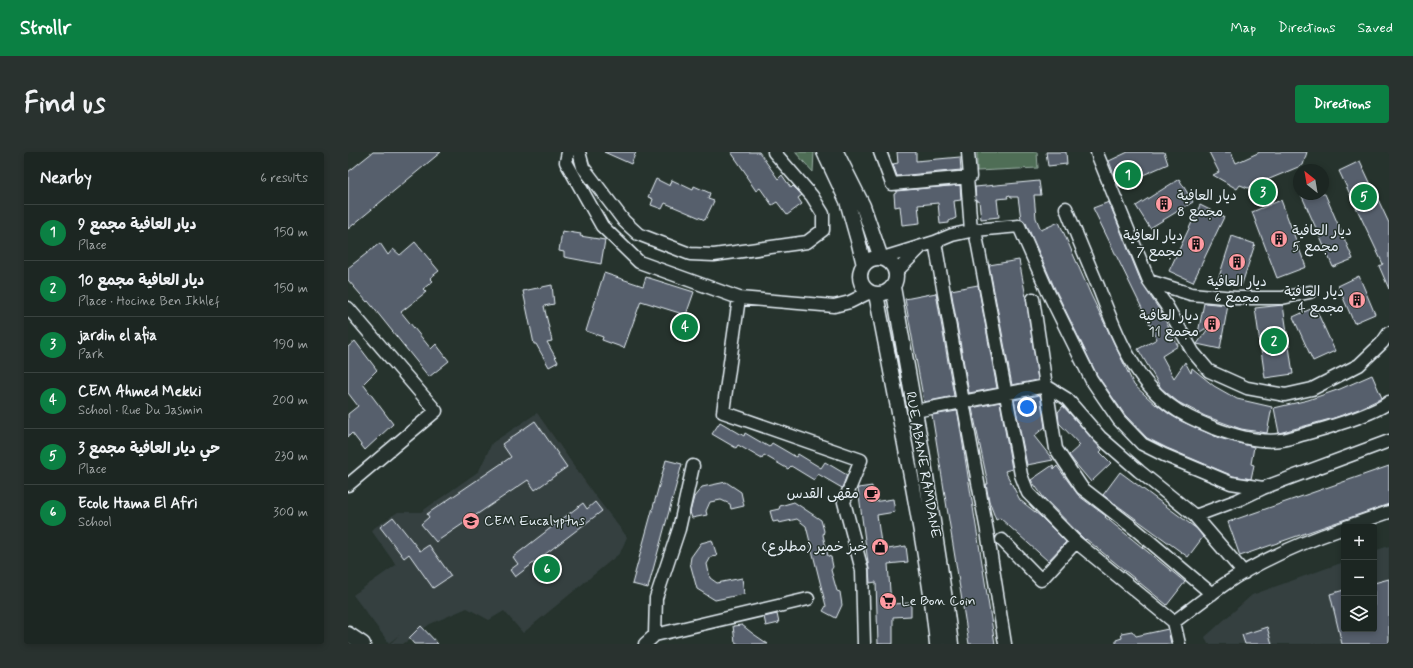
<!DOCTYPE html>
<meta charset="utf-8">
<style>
body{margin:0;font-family:Mynerve,"Playpen Sans Arabic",sans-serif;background:#29322f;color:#f1f3f6}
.controls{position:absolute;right:12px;bottom:12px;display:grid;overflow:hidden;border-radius:4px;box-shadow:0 2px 6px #0003}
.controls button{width:36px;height:36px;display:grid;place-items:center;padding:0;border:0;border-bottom:1px solid #3a4340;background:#1c2622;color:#f1f3f6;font:20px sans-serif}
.compass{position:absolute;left:945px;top:12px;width:36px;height:36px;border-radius:50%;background:#1c2622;box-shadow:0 2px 6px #0003;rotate:329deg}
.you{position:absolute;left:679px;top:255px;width:14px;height:14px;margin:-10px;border:3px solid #fff;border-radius:50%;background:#1a73e8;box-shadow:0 0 0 6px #1a73e833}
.badge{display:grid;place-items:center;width:26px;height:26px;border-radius:50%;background:#0b8043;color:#fff;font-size:13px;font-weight:700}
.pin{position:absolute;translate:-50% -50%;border:2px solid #fff;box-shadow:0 1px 4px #0006}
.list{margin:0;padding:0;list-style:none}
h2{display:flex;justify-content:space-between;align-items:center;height:52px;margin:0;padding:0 16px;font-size:17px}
h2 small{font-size:13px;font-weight:400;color:#a0a5a5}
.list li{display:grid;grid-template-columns:26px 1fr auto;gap:12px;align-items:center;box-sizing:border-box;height:56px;padding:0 16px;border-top:1px solid #3a4340}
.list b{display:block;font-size:15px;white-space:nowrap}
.list p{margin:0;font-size:13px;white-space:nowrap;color:#a0a5a5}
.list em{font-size:13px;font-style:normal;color:#a0a5a5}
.icon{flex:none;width:22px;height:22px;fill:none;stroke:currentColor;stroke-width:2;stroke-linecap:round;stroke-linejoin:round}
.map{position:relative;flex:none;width:1041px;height:492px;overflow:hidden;border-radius:4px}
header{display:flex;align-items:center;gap:24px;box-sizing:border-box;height:56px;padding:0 20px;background:#0b8043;color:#fff}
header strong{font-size:19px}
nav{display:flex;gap:22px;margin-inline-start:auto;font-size:14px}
.intro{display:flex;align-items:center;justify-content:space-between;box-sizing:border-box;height:96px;padding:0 24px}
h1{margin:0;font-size:28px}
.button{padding:10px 18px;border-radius:4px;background:#0b8043;color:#fff;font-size:14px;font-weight:700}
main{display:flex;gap:24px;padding:0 24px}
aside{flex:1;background:#1c2622;border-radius:4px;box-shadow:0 2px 6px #0003}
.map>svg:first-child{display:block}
.built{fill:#354040}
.green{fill:#506e56;stroke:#9cb0a7}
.building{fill:#575f6c;stroke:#e8f1f8}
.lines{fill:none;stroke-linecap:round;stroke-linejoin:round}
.minor-casing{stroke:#e8f1f8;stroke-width:15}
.tertiary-casing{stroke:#e8f1f8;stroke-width:17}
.minor{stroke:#26332d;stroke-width:12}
.tertiary{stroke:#26332d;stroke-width:14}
.labels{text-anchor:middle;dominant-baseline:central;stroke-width:3;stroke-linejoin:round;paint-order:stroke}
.poi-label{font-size:14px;fill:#e8f1f8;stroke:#26332d;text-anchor:end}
.street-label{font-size:14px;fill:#e8f1f8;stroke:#26332d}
</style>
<header>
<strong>Strollr</strong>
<nav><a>Map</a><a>Directions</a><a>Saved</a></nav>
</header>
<div class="intro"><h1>Find us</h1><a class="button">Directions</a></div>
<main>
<aside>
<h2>Nearby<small>6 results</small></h2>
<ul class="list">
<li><span class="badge">1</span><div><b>ديار العافية مجمع 9</b><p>Place</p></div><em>150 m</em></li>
<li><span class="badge">2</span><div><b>ديار العافية مجمع 10</b><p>Place · Hocine Ben Ikhlef</p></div><em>150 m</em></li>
<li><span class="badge">3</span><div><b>jardin el afia</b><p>Park</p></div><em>190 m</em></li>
<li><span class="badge">4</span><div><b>CEM Ahmed Mekki</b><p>School · Rue Du Jasmin</p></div><em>200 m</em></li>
<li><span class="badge">5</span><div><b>حي ديار العافية مجمع 3</b><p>Place</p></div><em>230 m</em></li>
<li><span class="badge">6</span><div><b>Ecole Hama El Afri</b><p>School</p></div><em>300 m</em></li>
</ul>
</aside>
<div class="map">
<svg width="1041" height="492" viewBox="0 0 1041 492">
<rect width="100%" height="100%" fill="#26332d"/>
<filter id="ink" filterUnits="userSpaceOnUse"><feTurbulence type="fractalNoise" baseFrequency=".025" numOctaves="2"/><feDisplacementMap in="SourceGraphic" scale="8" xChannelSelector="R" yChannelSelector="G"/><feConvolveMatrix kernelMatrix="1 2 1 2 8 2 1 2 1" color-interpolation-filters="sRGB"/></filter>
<g filter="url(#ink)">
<path class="built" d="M189 261 245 341 279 385 272 401 175 481 156 459 141 468 119 456 82 472 55 492H42L51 483 41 491 5 443 48 413 23 378 50 360H73L131 319 144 291Z
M1041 394V492H860L857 485 904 443 996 410V477H1026V399Z"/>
<path class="green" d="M447 0H466L465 20Z
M629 0H689L690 16 629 19Z"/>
<path class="building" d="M25 0H93L0 77V20Z
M256 0H288L283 12Z
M383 0H411L430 27 434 23 443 36 445 34 454 43 450 46 454 52 439 63 429 50 424 53 412 36 408 39 398 24 399 23Z
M549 0H568V9L612 5 613 18 549 24 545 12 550 11Z
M698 0H718L719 12 700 14Z
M780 0H816L820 12 770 34 761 9Z
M861 0H883L888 11 912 0H959L955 13 900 36 892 33 889 37 865 23 871 20Z
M1012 9 1041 71V137L1031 114 1035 112 991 19Z
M308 27 322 34 324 28 345 38 346 34 362 41 360 47 366 49 357 68 317 51 314 57 303 53 305 47 300 45Z
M831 27 845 50 802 76 788 54Z
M691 29 693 43H686L688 66 693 78 711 70 743 143 786 233 808 253V252L821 262 833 269 871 286 906 295 903 312 906 313 903 327 885 324 819 296 799 286 777 263 749 223 707 137 678 71 673 67 670 45H663L662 43 659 44 660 46 649 47 651 65 633 67 631 49H628L627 35Z
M612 33 613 48 606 49 608 66 601 69V71L592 72 590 51 570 53 572 71 554 73 552 54 547 55 546 42 548 41V39Z
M953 42H977L1005 107 985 115Z
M933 48 958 115 929 126 904 60Z
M761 50 794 132 813 160 830 194 814 204 826 226 837 210 843 221 844 216 866 234 889 247 924 255 919 281 893 277 857 264 830 250 813 236 790 197 809 187 745 56Z
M852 53 876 65 845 130 821 119Z
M214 79 233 82 232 84 257 88 253 112 216 105V100L211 99Z
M884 84 907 92 893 135 870 128Z
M67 90 91 119 82 126 85 129 75 137 78 140 53 160 83 197 88 192 101 209 81 225 20 149 19 150 0 128V116L32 91 40 103 45 97 52 103Z
M671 108 678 145 690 228 664 233 641 113Z
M256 121 295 134 298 125 346 140 338 163 293 149 276 196 254 188 255 185 238 179Z
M1011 124 1027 162 1006 171 990 134Z
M204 133 206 152 196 154 204 189 199 190 210 210 201 215 188 192H186L175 139Z
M630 133 649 236 621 241 603 138Z
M588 141 606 244 576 250 557 147Z
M856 151 880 153 872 197 849 192 862 174 850 181Z
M935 153 945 222 917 226 907 156Z
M967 155 987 199 965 209 945 165Z
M7 189 29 218 15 232 45 272 17 298 4 281 0 285V262L10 254 0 241V195Z
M1024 223 1034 246 1030 248 1011 257 986 266 931 281 926 256 960 248 992 237Z
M692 243 697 275 686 284 705 308 679 313 666 248Z
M652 250 664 317 657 319 672 348 692 364 718 390 700 409 652 366 648 368 641 349 638 332H640L624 256Z
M715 254 754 298 752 300 763 311 743 330 727 311 721 303 732 293 711 271 710 260Z
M609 259 610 262 647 492H621L584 263Z
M187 269 219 315 187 338 180 328 88 390 73 372 81 365 79 362 163 305 154 292Z
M372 270 396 284 397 281 421 295 424 291 448 305 450 302 473 316 477 310 499 323 494 336 470 322 466 328 443 314 440 317 416 303 414 307 390 293 388 296 364 282Z
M318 308 334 312 300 436 284 432Z
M705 313 706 317 709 314 731 344 758 364 757 365 837 430 819 453 738 387 737 388 733 384 696 346 683 328Z
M1041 314V352L892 404 880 370Z
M772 320 849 377 855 385 840 405 755 343Z
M378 330 393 340 396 354 383 357 382 352 373 348 362 350 358 359 359 363 344 366 342 360 346 345 354 335Z
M524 334 525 350 545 347 547 360 529 363 534 398 558 394 560 410 540 412 543 452 563 451V464L545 465V492H530L528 430 522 431 521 418 510 336Z
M247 350 254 359 167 425 162 418 170 412 165 405 235 351 239 357Z
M446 350 473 368 476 379 475 383 480 404 483 405 485 415 483 418 489 439 492 440 494 453 488 466 475 459 478 454 458 374 449 367 431 371 430 369 425 370 422 359 431 357 432 354Z
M45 365 72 399 81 393 103 424 85 436 61 402 56 406 32 375Z
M364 388 369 404 363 405 359 412 362 426 369 431 394 426 396 442 367 448 349 437 342 411 343 405 353 391Z
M1041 427V492H994L982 442 996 438V477H1026V431Z
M429 462 431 471 418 474 416 465Z
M394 473 404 481 420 492H391L387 490 385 474Z
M73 474 90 492H66L61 486Z
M919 475 924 492H897L894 483Z
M820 477 823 492H768V488L774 486 773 481 784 479 788 484Z"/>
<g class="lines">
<g class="minor-casing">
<path id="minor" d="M220 0 218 10 254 74 291 110 391 146 486 154 502 150 522 140
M231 0 235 15 276 69 290 82 342 102 366 103 459 90 475 78V62L464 44 426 0
M532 0 544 32 622 25 620 0
M749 0 750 4 801 129 818 153 845 200 861 219 899 236 937 243 964 237 1011 213 1034 191 1041 181
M619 25 623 79
M718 56C728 82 739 108 750 134 766 176 783 223 820 252 834 263 849 269 866 276 887 284 911 291 933 288 941 287 949 284 957 282 976 277 1027 262 1041 250
M627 78 673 323 680 341 728 390 826 470
M587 90 615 250 639 379 657 492
M535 106 587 90 604 83 627 78 671 74 700 140 743 227 771 268 794 292 816 303 883 331 915 336 1041 289
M548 120 572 96
M801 129 843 142 887 146H934L962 140
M391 146 375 260 513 308 496 350 514 418 516 492
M685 147 698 234 719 247 752 285 791 319 847 364 890 348 915 336
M0 156 88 259 0 333
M567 259 698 234 708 297 734 336 787 377 864 442
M847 364 896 421
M998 375 1041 360
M654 388 693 428 728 390
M307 483 460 447
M297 492 307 483 308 446 331 377 345 314
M831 492 826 470C843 457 860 444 877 432 914 407 955 390 996 376"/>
</g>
<g class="tertiary-casing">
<path id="tertiary" d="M476 0 499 49 511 92 516 113
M488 0 515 54 533 106
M512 124a18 18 0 1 1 36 0a18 18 0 1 1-36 0Z
M545 135 575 305 597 447 603 492
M528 142C542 214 556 285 569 357 577 402 585 447 589 492
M0 482 15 492"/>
</g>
<use href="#minor" class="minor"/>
<use href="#tertiary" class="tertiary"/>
</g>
</g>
<defs>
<g id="building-disc" transform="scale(0.9)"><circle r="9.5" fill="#ff9aa2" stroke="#26332d"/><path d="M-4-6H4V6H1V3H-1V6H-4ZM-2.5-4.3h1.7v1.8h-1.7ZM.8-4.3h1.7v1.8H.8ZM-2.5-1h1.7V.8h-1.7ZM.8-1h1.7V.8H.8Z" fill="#111"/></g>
<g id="cafe-disc" transform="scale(0.9)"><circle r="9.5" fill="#ff9aa2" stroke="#26332d"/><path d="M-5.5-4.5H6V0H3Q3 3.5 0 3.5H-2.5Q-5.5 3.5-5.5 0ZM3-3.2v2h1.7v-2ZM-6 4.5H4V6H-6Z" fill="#111"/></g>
<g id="school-disc" transform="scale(0.9)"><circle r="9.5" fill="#ff9aa2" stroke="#26332d"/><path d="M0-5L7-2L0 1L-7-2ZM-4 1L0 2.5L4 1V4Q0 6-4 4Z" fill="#111"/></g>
<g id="shop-disc" transform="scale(0.9)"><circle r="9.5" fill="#ff9aa2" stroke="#26332d"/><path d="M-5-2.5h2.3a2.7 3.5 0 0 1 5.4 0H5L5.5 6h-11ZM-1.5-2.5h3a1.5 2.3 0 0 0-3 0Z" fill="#111"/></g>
<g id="supermarket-disc" transform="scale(0.9)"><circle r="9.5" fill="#ff9aa2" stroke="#26332d"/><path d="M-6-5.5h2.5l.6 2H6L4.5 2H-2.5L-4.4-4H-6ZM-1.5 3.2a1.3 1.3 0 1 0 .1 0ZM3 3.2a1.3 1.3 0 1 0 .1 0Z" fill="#111"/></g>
</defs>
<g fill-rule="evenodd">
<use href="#building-disc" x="816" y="52"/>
<use href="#building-disc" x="931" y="87"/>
<use href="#building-disc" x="848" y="92"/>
<use href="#building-disc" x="889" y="110"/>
<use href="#building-disc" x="1009" y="148"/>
<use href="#building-disc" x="864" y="172"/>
<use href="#cafe-disc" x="524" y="342"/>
<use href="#school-disc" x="123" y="369"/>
<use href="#shop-disc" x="532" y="395"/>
<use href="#supermarket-disc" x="540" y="449"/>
</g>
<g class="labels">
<g class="poi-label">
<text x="829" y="44" text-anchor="start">ديار العافية<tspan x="829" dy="16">مجمع 8</tspan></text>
<text x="944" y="79" text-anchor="start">ديار العافية<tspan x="944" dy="16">مجمع 5</tspan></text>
<text x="835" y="84">ديار العافية<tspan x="835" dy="16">مجمع 7</tspan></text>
<text x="889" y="130" text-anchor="middle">ديار العافية<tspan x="889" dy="16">مجمع 6</tspan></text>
<text x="996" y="140">ديار العافية<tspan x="996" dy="16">مجمع 4</tspan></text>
<text x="851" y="164">ديار العافية<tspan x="851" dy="16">مجمع 11</tspan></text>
<text x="511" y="342">مقهى القدس</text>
<text x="136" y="369" text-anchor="start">CEM Eucalyptus</text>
<text x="519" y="395">خبز خمير (مطلوع)</text>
<text x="553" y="449" text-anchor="start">Le Bon Coin</text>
</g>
<g class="street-label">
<text transform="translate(575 313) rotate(80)">RUE ABANE RAMDANE</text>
</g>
</g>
</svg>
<div class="controls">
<button>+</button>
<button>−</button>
<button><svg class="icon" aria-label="layers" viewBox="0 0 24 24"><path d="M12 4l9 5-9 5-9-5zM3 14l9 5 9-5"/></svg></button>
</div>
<svg class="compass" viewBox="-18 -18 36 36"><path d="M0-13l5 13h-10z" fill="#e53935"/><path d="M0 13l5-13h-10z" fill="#a0a5a5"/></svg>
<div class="you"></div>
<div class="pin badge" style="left:780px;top:23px">1</div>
<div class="pin badge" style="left:926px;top:189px">2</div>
<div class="pin badge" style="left:915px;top:40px">3</div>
<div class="pin badge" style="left:337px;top:175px">4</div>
<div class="pin badge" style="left:1016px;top:45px">5</div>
<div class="pin badge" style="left:199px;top:417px">6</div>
</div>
</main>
